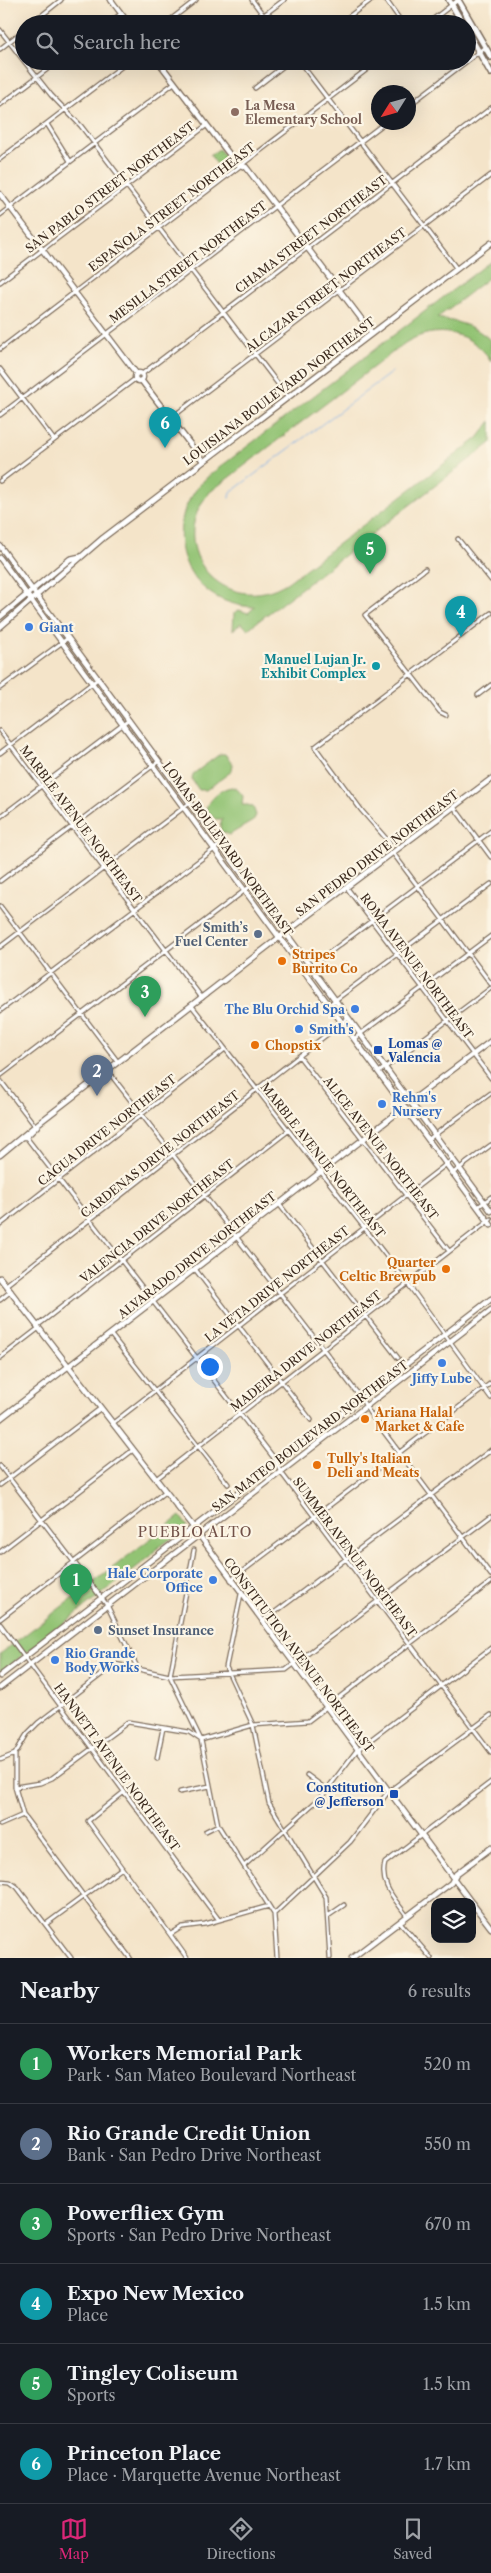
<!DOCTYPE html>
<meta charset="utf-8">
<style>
body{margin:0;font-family:"Libre Caslon Text",serif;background:#20242c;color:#f1f3f6}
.controls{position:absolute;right:15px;bottom:15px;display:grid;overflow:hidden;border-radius:10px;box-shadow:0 5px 20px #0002}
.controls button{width:45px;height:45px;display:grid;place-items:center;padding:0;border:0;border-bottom:1px solid #363941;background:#171b24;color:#f1f3f6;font:25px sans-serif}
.compass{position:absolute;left:371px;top:85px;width:45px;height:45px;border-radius:50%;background:#171b24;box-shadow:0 5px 20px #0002;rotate:233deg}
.you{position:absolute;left:209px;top:1366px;width:18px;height:18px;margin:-12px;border:4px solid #fff;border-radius:50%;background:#1a73e8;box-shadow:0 0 0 8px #1a73e833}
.badge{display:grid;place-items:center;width:32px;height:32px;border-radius:50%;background:#db2777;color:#fff;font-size:16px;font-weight:700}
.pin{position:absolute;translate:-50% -41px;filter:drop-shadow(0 1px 2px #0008)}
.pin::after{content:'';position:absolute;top:26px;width:18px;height:15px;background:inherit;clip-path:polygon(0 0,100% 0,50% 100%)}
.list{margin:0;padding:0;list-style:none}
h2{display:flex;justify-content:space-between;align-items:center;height:65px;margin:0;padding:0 20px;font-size:21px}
h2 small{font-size:16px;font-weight:400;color:#9ea1a6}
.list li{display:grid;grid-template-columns:32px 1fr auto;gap:15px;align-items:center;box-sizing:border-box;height:80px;padding:0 20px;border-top:1px solid #363941}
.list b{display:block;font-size:19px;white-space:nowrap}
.list p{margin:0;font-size:16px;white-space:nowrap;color:#9ea1a6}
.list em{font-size:16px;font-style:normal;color:#9ea1a6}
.icon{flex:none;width:28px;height:28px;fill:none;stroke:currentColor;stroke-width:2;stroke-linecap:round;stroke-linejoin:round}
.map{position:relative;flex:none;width:491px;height:1958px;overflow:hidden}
.search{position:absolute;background:#171b24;box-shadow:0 5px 20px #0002;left:15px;right:15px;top:15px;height:55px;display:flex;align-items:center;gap:12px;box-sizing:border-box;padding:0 18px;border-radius:28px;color:#9ea1a6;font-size:19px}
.sheet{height:545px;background:#171b24}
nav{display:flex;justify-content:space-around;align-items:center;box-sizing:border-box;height:70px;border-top:1px solid #363941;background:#171b24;font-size:14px;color:#9ea1a6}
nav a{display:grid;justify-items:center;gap:2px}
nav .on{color:#db2777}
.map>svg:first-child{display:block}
.green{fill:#92c373;stroke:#667648}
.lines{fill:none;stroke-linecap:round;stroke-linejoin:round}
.stream{stroke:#7bade7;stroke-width:1}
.street-casing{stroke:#7c6b5a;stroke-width:5.5}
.secondary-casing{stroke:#7c6b5a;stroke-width:7}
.primary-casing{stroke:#7c6b5a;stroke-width:8}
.street{stroke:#fff;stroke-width:3}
.secondary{stroke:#fff;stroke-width:4.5}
.primary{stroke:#fff;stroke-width:5}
.education-dot{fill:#8d6e63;stroke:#fcf5e5;stroke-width:2}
.shop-dot{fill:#3f7fe0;stroke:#fcf5e5;stroke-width:2}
.culture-dot{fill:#0f9aa8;stroke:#fcf5e5;stroke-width:2}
.service-dot{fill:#5c6f8a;stroke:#fcf5e5;stroke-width:2}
.food-dot{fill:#e8710a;stroke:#fcf5e5;stroke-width:2}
.transit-dot{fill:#1a4fb4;stroke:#fcf5e5;stroke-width:2}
.labels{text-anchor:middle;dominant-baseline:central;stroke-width:4.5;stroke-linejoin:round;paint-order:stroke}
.education-label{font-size:12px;font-weight:bold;fill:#785e54;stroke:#fcf5e5;text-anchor:start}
.street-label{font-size:12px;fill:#3b2a1e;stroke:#fcf5e5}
.shop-label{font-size:12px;font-weight:bold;fill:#366cbe;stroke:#fcf5e5;text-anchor:start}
.culture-label{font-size:12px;font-weight:bold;fill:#0d838f;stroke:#fcf5e5;text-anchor:end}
.service-label{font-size:12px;font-weight:bold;fill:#4e5e75;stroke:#fcf5e5;text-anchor:end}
.food-label{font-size:12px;font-weight:bold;fill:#c56008;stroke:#fcf5e5;text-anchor:start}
.transit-label{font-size:12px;font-weight:bold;fill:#164399;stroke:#fcf5e5;text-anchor:start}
.neighbourhood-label{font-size:14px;letter-spacing:1px;fill:#715148;stroke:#fcf5e5}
</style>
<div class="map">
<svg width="491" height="1958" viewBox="0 0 491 1958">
<rect width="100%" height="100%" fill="#fcf5e5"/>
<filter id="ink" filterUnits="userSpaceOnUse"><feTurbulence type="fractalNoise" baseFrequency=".02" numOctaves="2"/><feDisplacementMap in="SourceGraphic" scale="10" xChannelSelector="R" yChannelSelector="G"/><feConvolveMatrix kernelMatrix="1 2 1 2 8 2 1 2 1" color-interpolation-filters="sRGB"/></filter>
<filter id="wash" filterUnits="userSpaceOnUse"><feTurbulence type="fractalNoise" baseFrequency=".0096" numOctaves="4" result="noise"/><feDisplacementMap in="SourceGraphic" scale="20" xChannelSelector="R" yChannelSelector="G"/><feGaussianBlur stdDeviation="1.12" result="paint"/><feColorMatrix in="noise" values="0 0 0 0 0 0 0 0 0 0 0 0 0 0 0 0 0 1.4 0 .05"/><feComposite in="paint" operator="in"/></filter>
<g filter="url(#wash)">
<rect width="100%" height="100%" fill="#f4e4c9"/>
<path class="green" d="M219 149 233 167 224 174 210 155Z
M491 261V276L437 318C458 322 475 325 491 341V361C472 331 435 324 405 343L210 492C161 547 226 622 288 582L478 438 491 421V443L248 629 241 623 233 630 234 613 239 610 248 613 255 607C181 605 154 521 211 474Z
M220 754H225L233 764 232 771 206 790H199L192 780 193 774Z
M232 787 237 789 243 796 242 805H248L253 807 256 815 253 821 229 835 221 831 220 825 223 819H215L206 809C208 799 221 788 232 787Z
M180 1516 187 1526 184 1530 155 1550 151 1556 0 1673V1654Z"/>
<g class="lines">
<path class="stream" d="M230 498 231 492 392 372"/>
</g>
</g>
<g filter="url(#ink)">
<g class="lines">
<g class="street-casing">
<path id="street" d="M252 0 270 24
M386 0 403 24
M31 24 61 0
M107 24 121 14
M165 24 196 0
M252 24 284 0
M339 24 371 0
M427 24 458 0
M0 30 24 61
M0 49 24 30
M24 61 51 95 81 126 288 397
M299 61 457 269
M467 61 485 47
M255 88 290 61
M0 105 58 61
M408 106 467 61
M47 124 70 161
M0 159 129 61
M0 215 174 83
M0 282 207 125
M0 349 378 61
M0 369 54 440
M142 374 491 108
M0 415 386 122
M171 418 491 175
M0 481 135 379
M458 539 491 580
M425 569 365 615 440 712 446 715
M0 688 68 638
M478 695 491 685
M0 731 202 998
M0 753 99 678
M454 807 491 857
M0 817 129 720
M390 843 362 811 315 747 491 613
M393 853 491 984
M0 881 159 761
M347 888 491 1078
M0 906 118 1062
M0 947 191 802
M305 971 491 831
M330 1004 491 884
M192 1006 408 1284 491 1398
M0 1011 221 844
M355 1038 491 936
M299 1056 449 1251
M108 1071 361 1398 369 1412 491 1575
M379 1072 491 988
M0 1076 252 885
M0 1080 36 1127
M26 1137 277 1462 280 1471 491 1752
M429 1139 491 1093
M453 1173 491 1145
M279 1204 398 1358
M478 1207 491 1197
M0 1225 225 1049
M195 1269 311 1420
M6 1285 348 1018
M0 1300 11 1291
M37 1326 288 1131
M111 1335 228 1484
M0 1358 39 1328
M113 1423 453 1159
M0 1466 107 1605 137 1667
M156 1479 491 1219
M0 1485 101 1408
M194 1550 170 1676 201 1740 218 1825 274 1914 277 1958
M0 1552 133 1450
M231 1580 491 1383
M241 1594 226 1667 253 1725 269 1803 326 1897 330 1958
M0 1619 166 1491
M262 1622 491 1450
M0 1624 219 1920
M15 1754V1787L23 1815 130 1958
M157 1758 163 1728
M0 1760 15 1754 27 1734 38 1723 115 1664 170 1676 286 1670 491 1516
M307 1775 327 1790
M15 1787 40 1783 52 1778 128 1722 189 1732 201 1740 253 1725 308 1721 491 1582
M124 1792 88 1821 187 1958
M180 1792 210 1786
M0 1825 23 1815
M206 1831 218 1825
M244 1866 322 1796 357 1750 491 1648
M0 1881 10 1882 17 1887 71 1958
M274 1914 350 1842 388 1792 491 1715
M328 1916 344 1905
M407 1916C396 1900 379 1885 385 1863L491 1782
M400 1922 431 1958
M46 1924 122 1868
M171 1934 182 1927 205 1924 269 1906"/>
</g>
<g class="secondary-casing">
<path id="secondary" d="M111 0 129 24
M158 61 236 163 246 167 372 333
M0 194 136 373
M135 377a4 4 0 1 1 8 0a4 4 0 1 1-8 0Z
M141 380 203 461
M0 546 491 1211
M0 558 491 1225
M0 617 70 559 79 557
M0 627 103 538 491 243
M411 1101 491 1041
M23 1137H26L37 1126
M0 1155 35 1126 280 937 491 779
M0 1278 194 1528 471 1902
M0 1419 405 1107
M0 1676 491 1299
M0 1688 491 1310
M472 1903 491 1928
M352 1958 451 1883 456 1874 491 1848"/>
</g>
<g class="primary-casing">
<path id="primary" d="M449 0 463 24
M458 0 491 57
M467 31 491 73"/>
</g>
<use href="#street" class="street"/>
<use href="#secondary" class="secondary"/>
<use href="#primary" class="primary"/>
</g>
</g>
<circle class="education-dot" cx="235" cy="112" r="5"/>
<g class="shop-dot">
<circle cx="29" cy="627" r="5"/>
<circle cx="355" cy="1009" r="5"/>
<circle cx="299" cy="1029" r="5"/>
<circle cx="382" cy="1104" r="5"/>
<circle cx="442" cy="1363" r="5"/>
<circle cx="213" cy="1580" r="5"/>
<circle cx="55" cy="1660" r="5"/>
</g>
<circle class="culture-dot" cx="376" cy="666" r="5"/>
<g class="service-dot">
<circle cx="258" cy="934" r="5"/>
<circle cx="98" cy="1630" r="5"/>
</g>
<g class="food-dot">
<circle cx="282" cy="961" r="5"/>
<circle cx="255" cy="1045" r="5"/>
<circle cx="446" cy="1269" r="5"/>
<circle cx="365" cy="1419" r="5"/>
<circle cx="317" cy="1465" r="5"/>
</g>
<g class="transit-dot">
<rect x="373" y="1045" width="10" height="10" rx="2.5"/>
<rect x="389" y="1789" width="10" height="10" rx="2.5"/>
</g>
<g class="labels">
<g class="education-label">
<text x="245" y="105">La Mesa<tspan x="245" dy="14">Elementary School</tspan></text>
</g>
<g class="street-label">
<text transform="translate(110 187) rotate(-37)">SAN PABLO STREET NORTHEAST</text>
<text transform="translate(172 207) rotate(-37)">ESPAÑOLA STREET NORTHEAST</text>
<text transform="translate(311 234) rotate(-37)">CHAMA STREET NORTHEAST</text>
<text transform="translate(188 262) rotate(-37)">MESILLA STREET NORTHEAST</text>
<text transform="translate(326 290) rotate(-37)">ALCAZAR STREET NORTHEAST</text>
<text transform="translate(279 391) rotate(-37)">LOUISIANA BOULEVARD NORTHEAST</text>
<text transform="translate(81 824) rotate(53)">MARBLE AVENUE NORTHEAST</text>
<text transform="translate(228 849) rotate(54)">LOMAS BOULEVARD NORTHEAST</text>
<text transform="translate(377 853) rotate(-37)">SAN PEDRO DRIVE NORTHEAST</text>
<text transform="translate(417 966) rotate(53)">ROMA AVENUE NORTHEAST</text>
<text transform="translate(107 1130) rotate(-38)">CAGUA DRIVE NORTHEAST</text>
<text transform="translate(381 1148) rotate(52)">ALICE AVENUE NORTHEAST</text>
<text transform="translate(160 1154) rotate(-38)">CARDENAS DRIVE NORTHEAST</text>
<text transform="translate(323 1160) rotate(52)">MARBLE AVENUE NORTHEAST</text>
<text transform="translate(157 1221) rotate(-38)">VALENCIA DRIVE NORTHEAST</text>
<text transform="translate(197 1255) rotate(-38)">ALVARADO DRIVE NORTHEAST</text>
<text transform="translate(277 1284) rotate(-38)">LA VETA DRIVE NORTHEAST</text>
<text transform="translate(306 1351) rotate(-38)">MADEIRA DRIVE NORTHEAST</text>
<text transform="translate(310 1436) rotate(-37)">SAN MATEO BOULEVARD NORTHEAST</text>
<text transform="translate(355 1557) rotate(53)">SUMMER AVENUE NORTHEAST</text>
<text transform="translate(299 1655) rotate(53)">CONSTITUTION AVENUE NORTHEAST</text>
<text transform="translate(117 1767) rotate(54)">HANNETT AVENUE NORTHEAST</text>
</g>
<g class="shop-label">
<text x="39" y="627">Giant</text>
<text x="345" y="1009" text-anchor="end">The Blu Orchid Spa</text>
<text x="309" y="1029">Smith's</text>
<text x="392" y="1097">Rehm's<tspan x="392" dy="14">Nursery</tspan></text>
<text x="442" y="1378" text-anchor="middle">Jiffy Lube</text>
<text x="203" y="1573" text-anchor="end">Hale Corporate<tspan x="203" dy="14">Office</tspan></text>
<text x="65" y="1653">Rio Grande<tspan x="65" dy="14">Body Works</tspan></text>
</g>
<g class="culture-label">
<text x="366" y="659">Manuel Lujan Jr.<tspan x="366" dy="14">Exhibit Complex</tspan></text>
</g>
<g class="service-label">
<text x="248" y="927">Smith’s<tspan x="248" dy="14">Fuel Center</tspan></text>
<text x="108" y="1630" text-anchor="start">Sunset Insurance</text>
</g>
<g class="food-label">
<text x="292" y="954">Stripes<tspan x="292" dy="14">Burrito Co</tspan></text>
<text x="265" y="1045">Chopstix</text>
<text x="436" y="1262" text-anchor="end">Quarter<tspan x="436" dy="14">Celtic Brewpub</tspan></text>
<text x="375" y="1412">Ariana Halal<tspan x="375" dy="14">Market &amp; Cafe</tspan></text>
<text x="327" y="1458">Tully's Italian<tspan x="327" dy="14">Deli and Meats</tspan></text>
</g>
<g class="transit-label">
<text x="388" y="1043">Lomas @<tspan x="388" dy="14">Valencia</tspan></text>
<text x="384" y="1787" text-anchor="end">Constitution<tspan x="384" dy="14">@ Jefferson</tspan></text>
</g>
<g class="neighbourhood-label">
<text x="195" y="1532">PUEBLO ALTO</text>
</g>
</g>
</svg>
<div class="controls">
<button><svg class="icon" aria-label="layers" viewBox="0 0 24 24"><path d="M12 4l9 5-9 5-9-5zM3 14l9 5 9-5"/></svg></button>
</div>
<svg class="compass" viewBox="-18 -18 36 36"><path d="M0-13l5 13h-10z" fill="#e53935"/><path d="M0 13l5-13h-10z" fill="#9ea1a6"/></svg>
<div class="you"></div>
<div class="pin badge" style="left:76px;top:1605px;background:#2e9e5b">1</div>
<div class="pin badge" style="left:97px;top:1096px;background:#5c6f8a">2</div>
<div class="pin badge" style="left:145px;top:1017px;background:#2e9e5b">3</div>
<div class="pin badge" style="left:461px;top:637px;background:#0f9aa8">4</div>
<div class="pin badge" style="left:370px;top:574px;background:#2e9e5b">5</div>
<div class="pin badge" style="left:165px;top:448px;background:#0f9aa8">6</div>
<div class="search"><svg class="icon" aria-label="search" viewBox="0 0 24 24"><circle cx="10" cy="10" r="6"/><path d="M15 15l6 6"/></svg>Search here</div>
</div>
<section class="sheet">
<h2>Nearby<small>6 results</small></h2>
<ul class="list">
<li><span class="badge" style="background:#2e9e5b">1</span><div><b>Workers Memorial Park</b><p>Park · San Mateo Boulevard Northeast</p></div><em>520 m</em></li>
<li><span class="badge" style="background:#5c6f8a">2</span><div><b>Rio Grande Credit Union</b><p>Bank · San Pedro Drive Northeast</p></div><em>550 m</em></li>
<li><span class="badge" style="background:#2e9e5b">3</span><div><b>Powerfliex Gym</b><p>Sports · San Pedro Drive Northeast</p></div><em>670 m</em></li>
<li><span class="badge" style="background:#0f9aa8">4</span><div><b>Expo New Mexico</b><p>Place</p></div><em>1.5 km</em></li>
<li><span class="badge" style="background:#2e9e5b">5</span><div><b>Tingley Coliseum</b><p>Sports</p></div><em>1.5 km</em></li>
<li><span class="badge" style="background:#0f9aa8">6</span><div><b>Princeton Place</b><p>Place · Marquette Avenue Northeast</p></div><em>1.7 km</em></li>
</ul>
</section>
<nav>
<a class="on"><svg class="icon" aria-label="map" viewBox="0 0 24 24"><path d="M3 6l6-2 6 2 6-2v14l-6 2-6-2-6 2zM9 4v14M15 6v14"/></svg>Map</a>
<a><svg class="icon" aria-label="directions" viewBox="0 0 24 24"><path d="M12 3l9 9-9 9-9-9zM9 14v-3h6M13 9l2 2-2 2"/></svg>Directions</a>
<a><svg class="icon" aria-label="saved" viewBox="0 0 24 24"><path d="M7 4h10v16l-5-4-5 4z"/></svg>Saved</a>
</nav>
